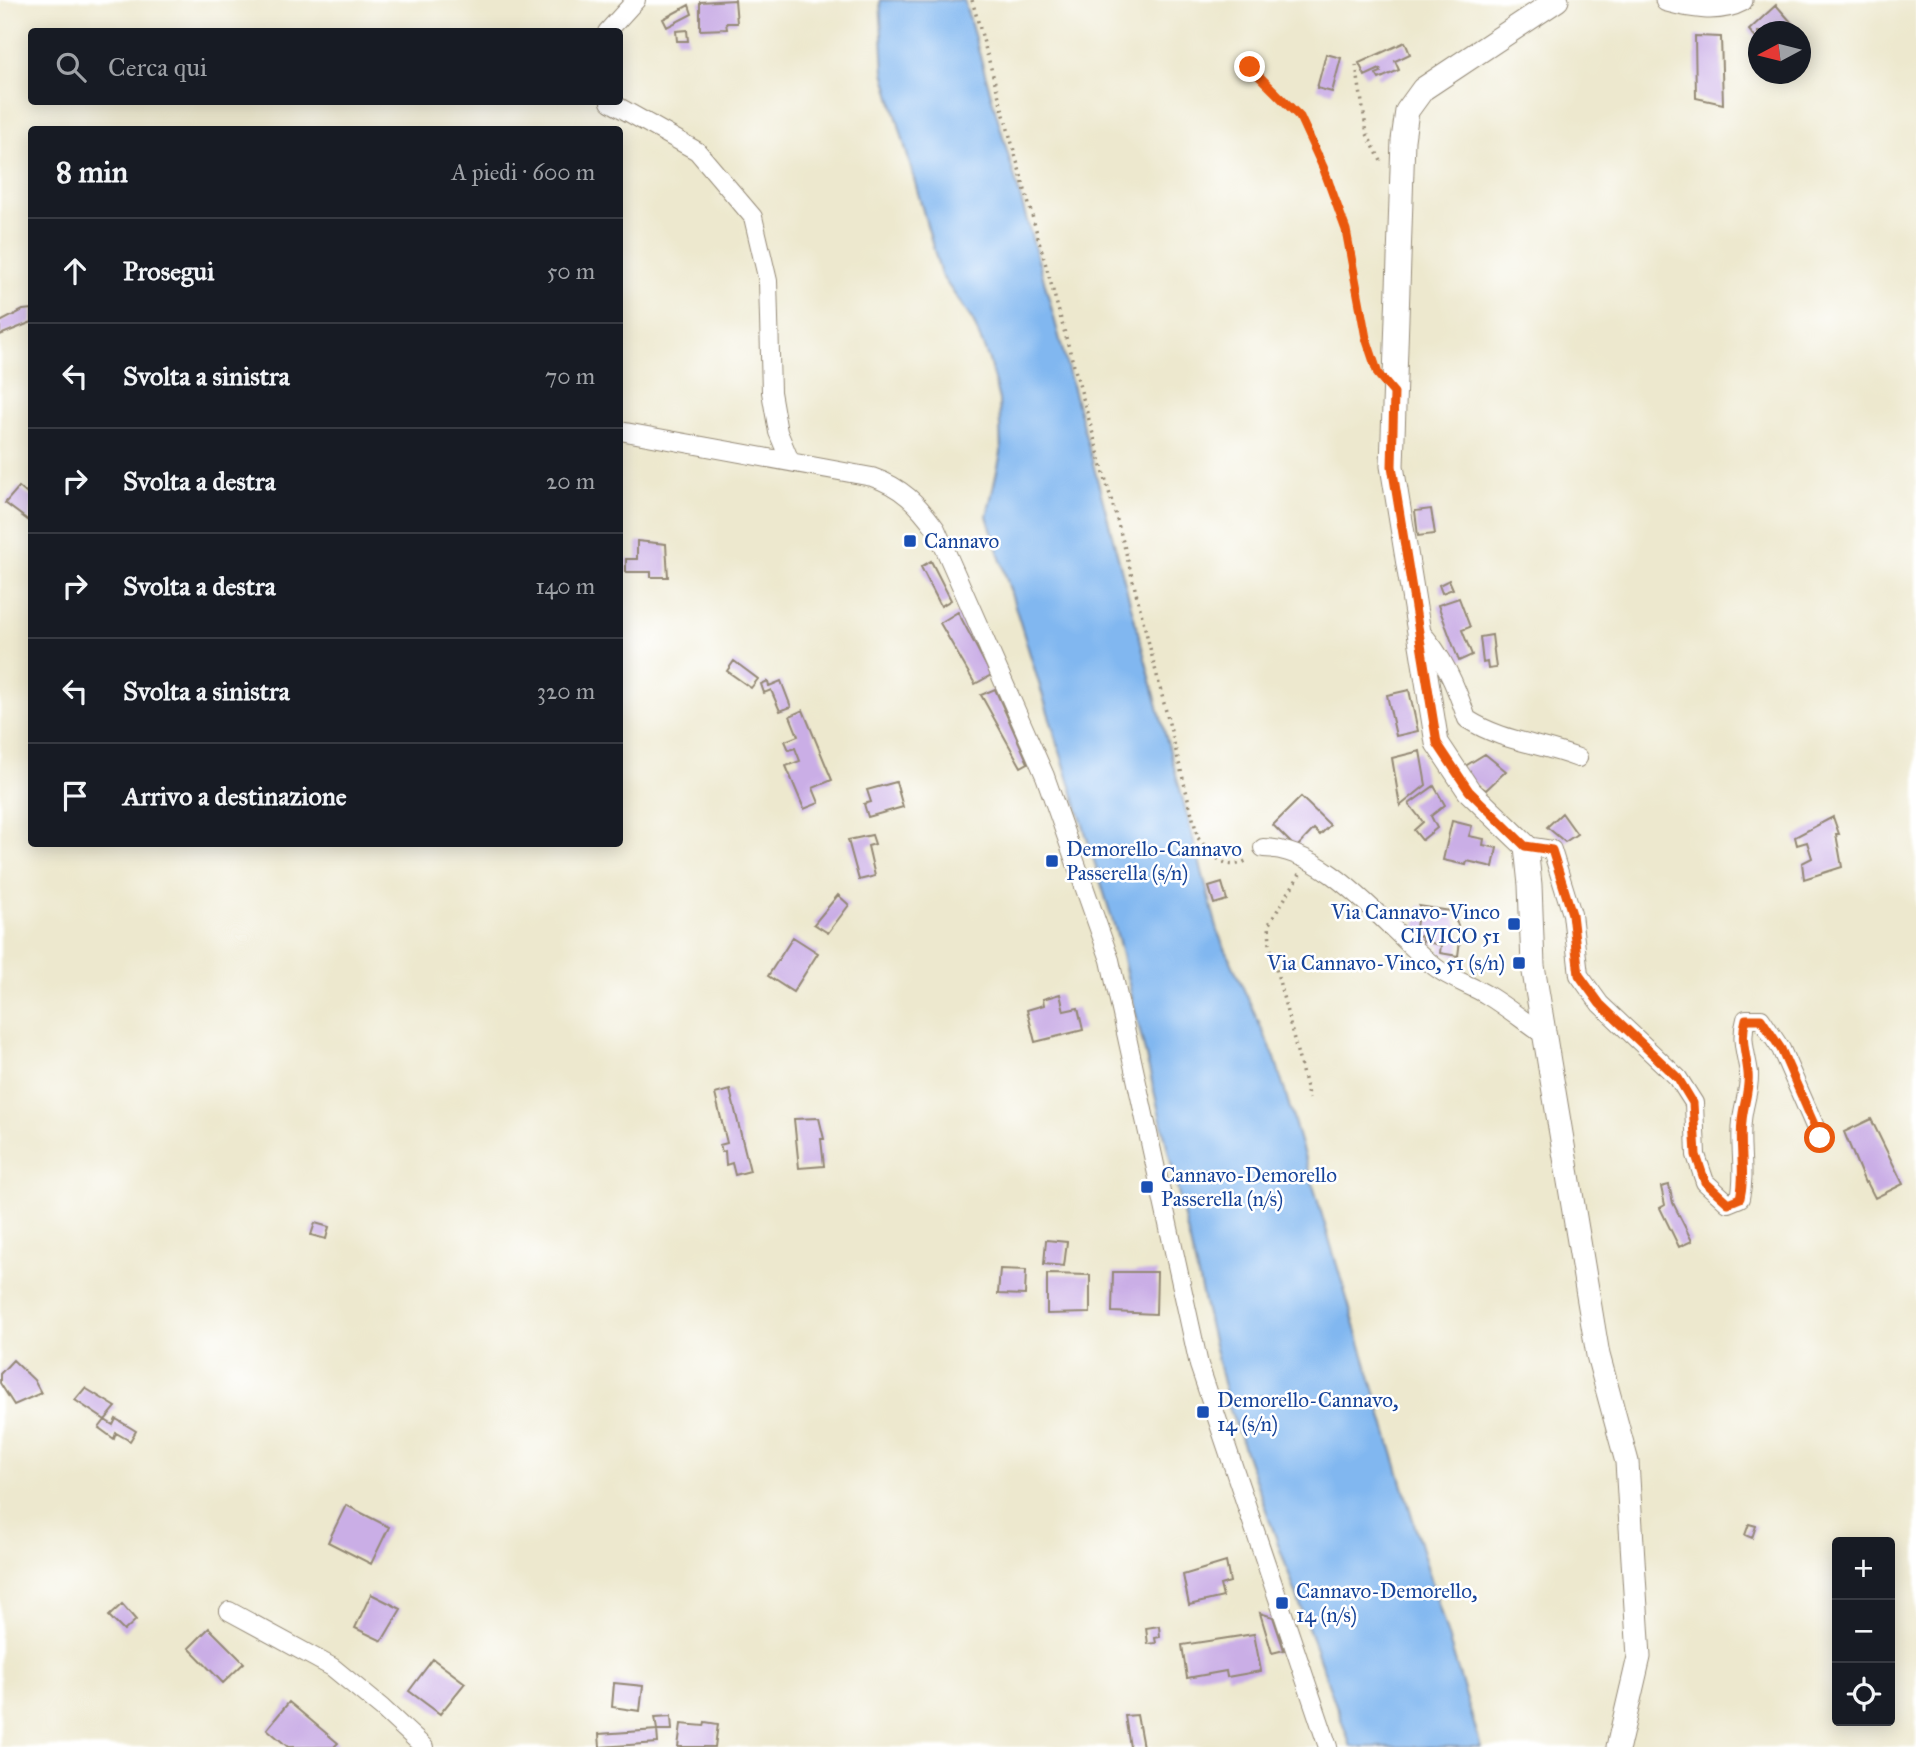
<!DOCTYPE html>
<html lang="it">
<meta charset="utf-8">
<style>
body{margin:0;font-family:"IM FELL Great Primer",serif;background:#242831;color:#f1f3f6}
.controls{position:absolute;right:21px;bottom:21px;display:grid;overflow:hidden;border-radius:7px;box-shadow:0 4px 18px #0003}
.controls button{width:63px;height:63px;display:grid;place-items:center;padding:0;border:0;border-bottom:2px solid #363941;background:#171b24;color:#f1f3f6;font:35px sans-serif}
.compass{position:absolute;left:1748px;top:21px;width:63px;height:63px;border-radius:50%;background:#171b24;box-shadow:0 4px 18px #0003;rotate:263deg}
.stop{position:absolute;width:21px;height:21px;margin:-16px;border:5px solid #ea580c;border-radius:50%;background:#fff}
.stop.end{background:#ea580c;border-color:#fff;box-shadow:0 2px 7px #0008}
.list{margin:0;padding:0;list-style:none}
h2{display:flex;justify-content:space-between;align-items:center;height:91px;margin:0;padding:0 28px;font-size:30px}
h2 small{font-size:23px;font-weight:400;color:#9ea1a6}
.list li{display:grid;grid-template-columns:46px 1fr auto;gap:21px;align-items:center;box-sizing:border-box;height:105px;padding:0 28px;border-top:2px solid #363941}
.list b{display:block;font-size:26px;white-space:nowrap}
.list em{font-size:23px;font-style:normal;color:#9ea1a6}
.icon{flex:none;width:38px;height:38px;fill:none;stroke:currentColor;stroke-width:2;stroke-linecap:round;stroke-linejoin:round}
.map{position:relative;flex:none;width:1916px;height:1747px;overflow:hidden}
.search{position:absolute;background:#171b24;box-shadow:0 4px 18px #0003;left:28px;top:28px;width:595px;height:77px;display:flex;align-items:center;gap:18px;box-sizing:border-box;padding:0 24px;border-radius:7px;color:#9ea1a6;font-size:26px}
.panel{position:absolute;background:#171b24;box-shadow:0 4px 18px #0003;left:28px;top:126px;width:595px;height:721px;border-radius:7px}
.map>svg:first-child{display:block}
.water{fill:#81b7f0;stroke:#5e7087;stroke-width:2}
.building{fill:#caaee6}
.lines{fill:none;stroke-linecap:round;stroke-linejoin:round}
.minor-casing{stroke:#948976;stroke-width:20}
.tertiary-casing{stroke:#948976;stroke-width:25}
.path{stroke:#948976;stroke-width:3.5;stroke-dasharray:2 5;stroke-linecap:butt}
.minor{stroke:#fff;stroke-width:18}
.tertiary{stroke:#fff;stroke-width:23}
.route{stroke:#ea580c;stroke-width:9}
.transit-dot{fill:#1a4fb4;stroke:#fff;stroke-width:2.5}
.labels{text-anchor:middle;dominant-baseline:central;stroke-width:5;stroke-linejoin:round;paint-order:stroke}
.transit-label{font-size:21px;fill:#164399;stroke:#fff;text-anchor:start}
</style>
<div class="map">
<svg width="1916" height="1747" viewBox="0 0 1916 1747">
<rect width="100%" height="100%" fill="#fff"/>
<filter id="ink" filterUnits="userSpaceOnUse"><feTurbulence type="fractalNoise" baseFrequency=".0143" numOctaves="2"/><feDisplacementMap in="SourceGraphic" scale="14" xChannelSelector="R" yChannelSelector="G"/><feConvolveMatrix kernelMatrix="1 2 1 2 8 2 1 2 1" color-interpolation-filters="sRGB"/></filter>
<filter id="wash" filterUnits="userSpaceOnUse"><feTurbulence type="fractalNoise" baseFrequency=".00686" numOctaves="4" result="noise"/><feDisplacementMap in="SourceGraphic" scale="28" xChannelSelector="R" yChannelSelector="G"/><feGaussianBlur stdDeviation="1.57" result="paint"/><feColorMatrix in="noise" values="0 0 0 0 0 0 0 0 0 0 0 0 0 0 0 0 0 1.4 0 .05"/><feComposite in="paint" operator="in"/></filter>
<g filter="url(#wash)">
<rect width="100%" height="100%" fill="#ede8ce"/>
<path class="water" d="M880 0H964L1045 284 1219 935 1275 1058 1481 1747H1351L1228 1404 1118 938 987 516 1001 453 999 400 989 360 973 321 941 275 884 72Z"/>
<g id="blocks">
<path class="building" d="M735 0 737 23H726L727 29 700 30V2Z
M689 5 692 14 667 27 663 19Z
M1776 5 1800 32H1758V41L1749 30Z
M687 30 688 41H677L676 31Z
M1695 36 1721 37 1723 104 1696 98Z
M1405 42 1410 54 1395 61 1399 70 1379 79 1376 74 1381 72 1380 69 1365 76 1359 63Z
M1326 54 1341 58 1332 92 1317 88Z
M32 309V322L0 335V322L23 310Z
M19 487 32 498 29 521 5 503Z
M1431 509 1435 534 1418 536 1415 511Z
M637 541 666 544 668 577H651V572H626V559H637Z
M931 561 951 600 941 606 921 567Z
M1449 580 1453 589 1442 593 1439 585Z
M1459 598 1470 627 1462 630 1472 655 1459 661 1438 605Z
M958 612 991 675 975 684 940 623Z
M1492 635 1496 668 1488 669 1487 662 1483 663 1480 637Z
M734 661 758 679 751 688 727 671Z
M768 681 769 686 781 681 791 707 780 711 771 690 764 693 761 684Z
M995 689 1028 763 1021 767 981 695Z
M1409 690 1418 731 1396 736 1387 695Z
M803 710 832 780 813 788 819 803 804 809 786 766 800 761 795 748 789 750 785 741 798 736 790 716Z
M1420 751 1426 785 1400 806 1392 758Z
M1485 754 1506 771 1486 790 1469 779 1462 768Z
M896 782 903 807 868 817 864 804 871 802 867 790Z
M1434 786 1445 805 1431 816 1437 828 1422 840 1414 830 1423 822 1409 804Z
M1301 797 1330 825 1320 835 1314 829 1296 848 1273 825Z
M1562 813 1577 834 1565 842 1547 827Z
M1833 817 1839 834H1836L1842 867 1804 879 1802 863 1812 858 1807 842 1797 845 1795 837Z
M1452 821 1472 826 1469 836 1484 839 1483 845 1497 848 1493 867 1467 861 1466 865 1443 860Z
M872 835 875 844 868 846 875 876 859 880 848 840Z
M1222 883 1227 900 1214 904 1209 887Z
M838 895 849 905 828 933 814 924Z
M1419 906 1450 911 1458 925 1457 933H1461L1458 956 1440 953 1441 945 1421 941 1422 936 1415 935Z
M793 937 818 953 793 992 768 976Z
M1060 994 1064 1011 1078 1008 1083 1030 1035 1042 1027 1010 1044 1005 1043 999Z
M730 1090 750 1171 735 1175 732 1163 726 1165 725 1151 722 1152 720 1145 727 1143 715 1094Z
M819 1118 824 1139H821L824 1166 799 1168 794 1119Z
M1871 1119 1903 1184 1875 1198 1867 1182 1865 1183 1844 1132Z
M1669 1185 1673 1203 1692 1241 1679 1247 1660 1208 1665 1205 1661 1187Z
M315 1223 329 1227 326 1239 311 1235Z
M1046 1240 1067 1242 1064 1266 1044 1264Z
M1000 1269 1026 1270 1025 1295 998 1294Z
M1113 1272H1157L1156 1314 1112 1312Z
M1047 1274 1090 1275V1313L1047 1314Z
M13 1360 34 1380 41 1393 14 1405 0 1383V1374Z
M85 1388 116 1407 105 1420 113 1425 116 1419 136 1431 130 1441 116 1433 114 1439 99 1428 105 1420 75 1400Z
M346 1505 389 1527 371 1564 328 1542Z
M1749 1524 1756 1526 1752 1538 1745 1535Z
M1226 1562 1230 1582 1220 1585 1223 1597 1189 1605 1183 1575Z
M371 1594 401 1609 382 1641 355 1628Z
M122 1604 136 1620 124 1631 109 1616Z
M1260 1613 1273 1617 1284 1650 1272 1653Z
M1159 1626 1160 1637 1155 1638 1156 1643 1148 1644 1146 1628Z
M209 1628 244 1663 223 1683 189 1648Z
M1254 1634 1261 1671 1227 1677 1226 1671 1187 1678 1182 1645Z
M433 1659 465 1683 440 1714 409 1691Z
M614 1683 643 1686 640 1711 612 1707Z
M289 1702 338 1743 334 1747H288L267 1729Z
M1137 1715 1143 1747H1130L1125 1716Z
M671 1716 672 1730H657L658 1743 600 1747 599 1734 657 1730 655 1717Z
M705 1722 718 1724 715 1747H678L681 1724 704 1726Z"/>
</g>
</g>
<g filter="url(#ink)">
<use href="#blocks" fill-opacity="0" stroke="#948976" stroke-width="2"/>
<g class="lines">
<g class="minor-casing">
<path id="minor" d="M607 32 636 0
M610 102 697 151 753 217 768 281 771 392 778 432 790 461
M620 431 872 477C902 487 918 504 936 529L1045 776 1110 960 1199 1365 1328 1747
M1418 629C1443 655 1456 686 1467 719 1503 742 1539 743 1578 758
M1526 846 1552 850 1572 914 1579 975 1600 1004 1678 1078 1694 1103 1696 1155 1705 1182 1728 1203 1740 1198C1746 1173 1739 1147 1742 1121 1743 1105 1750 1090 1749 1073 1746 1052 1740 1040 1746 1019H1761L1781 1049 1820 1138
M1263 848C1328 848 1388 930 1435 967 1450 979 1471 985 1487 995 1507 1007 1525 1022 1544 1035
M229 1611 332 1667 382 1708 424 1747"/>
</g>
<g class="tertiary-casing">
<path id="tertiary" d="M1557 0 1423 89 1407 111 1403 140 1392 466 1437 743 1469 791 1526 846 1530 885 1533 966 1598 1355 1627 1462 1639 1657 1618 1747
M1667 0C1689 6 1719 12 1741 0"/>
</g>
<path class="path" d="M972 0 1125 549 1198 838C1213 855 1226 874 1249 859
M1356 65 1367 134 1382 163
M1250 67C1266 83 1288 99 1300 117 1349 192 1349 283 1375 365
M1300 874 1269 924 1270 945 1309 1099"/>
<use href="#minor" class="minor"/>
<use href="#tertiary" class="tertiary"/>
</g>
</g>
<g class="lines" filter="url(#ink)">
<path class="route" d="M1250 67 1300 117 1323 167 1346 230 1366 338 1378 374 1394 393 1392 466 1437 743 1469 791 1525 846 1552 850 1572 914 1579 975 1600 1004 1678 1078 1693 1103 1696 1155 1705 1182 1728 1203 1740 1198C1746 1173 1739 1147 1742 1121 1743 1105 1750 1090 1748 1073 1746 1052 1740 1040 1746 1019H1761L1781 1049 1820 1138"/>
</g>
<g class="transit-dot">
<rect x="903" y="534" width="14" height="14" rx="3.5"/>
<rect x="1045" y="854" width="14" height="14" rx="3.5"/>
<rect x="1507" y="917" width="14" height="14" rx="3.5"/>
<rect x="1512" y="956" width="14" height="14" rx="3.5"/>
<rect x="1140" y="1180" width="14" height="14" rx="3.5"/>
<rect x="1196" y="1405" width="14" height="14" rx="3.5"/>
<rect x="1275" y="1596" width="14" height="14" rx="3.5"/>
</g>
<g class="labels">
<g class="transit-label">
<text x="924" y="541">Cannavo</text>
<text x="1066" y="849">Demorello-Cannavo<tspan x="1066" dy="24">Passerella (s/n)</tspan></text>
<text x="1500" y="912" text-anchor="end">Via Cannavo-Vinco<tspan x="1500" dy="24">CIVICO 51</tspan></text>
<text x="1505" y="963" text-anchor="end">Via Cannavo-Vinco, 51 (s/n)</text>
<text x="1161" y="1175">Cannavo-Demorello<tspan x="1161" dy="24">Passerella (n/s)</tspan></text>
<text x="1217" y="1400">Demorello-Cannavo,<tspan x="1217" dy="24">14 (s/n)</tspan></text>
<text x="1296" y="1591">Cannavo-Demorello,<tspan x="1296" dy="24">14 (n/s)</tspan></text>
</g>
</g>
</svg>
<div class="controls">
<button>+</button>
<button>−</button>
<button><svg class="icon" aria-label="locate" viewBox="0 0 24 24"><circle cx="12" cy="12" r="6"/><path d="M12 2v4M12 18v4M2 12h4M18 12h4"/></svg></button>
</div>
<svg class="compass" viewBox="-18 -18 36 36"><path d="M0-13l5 13h-10z" fill="#e53935"/><path d="M0 13l5-13h-10z" fill="#9ea1a6"/></svg>
<div class="stop" style="left:1820px;top:1138px"></div>
<div class="stop end" style="left:1250px;top:67px"></div>
<div class="search"><svg class="icon" aria-label="search" viewBox="0 0 24 24"><circle cx="10" cy="10" r="6"/><path d="M15 15l6 6"/></svg>Cerca qui</div>
<section class="panel">
<h2>8 min<small>A piedi · 600 m</small></h2>
<ul class="list">
<li><svg class="icon" aria-label="ahead" viewBox="0 0 24 24"><path d="M12 20V5M6 11l6-6 6 6"/></svg><div><b>Prosegui</b></div><em>50 m</em></li>
<li><svg class="icon" aria-label="left" viewBox="0 0 24 24"><path d="M17 20v-9H6M10 6l-5 5 5 5"/></svg><div><b>Svolta a sinistra</b></div><em>70 m</em></li>
<li><svg class="icon" aria-label="right" viewBox="0 0 24 24"><path d="M7 20v-9h11M14 6l5 5-5 5"/></svg><div><b>Svolta a destra</b></div><em>20 m</em></li>
<li><svg class="icon" aria-label="right" viewBox="0 0 24 24"><path d="M7 20v-9h11M14 6l5 5-5 5"/></svg><div><b>Svolta a destra</b></div><em>140 m</em></li>
<li><svg class="icon" aria-label="left" viewBox="0 0 24 24"><path d="M17 20v-9H6M10 6l-5 5 5 5"/></svg><div><b>Svolta a sinistra</b></div><em>320 m</em></li>
<li><svg class="icon" aria-label="arrive" viewBox="0 0 24 24"><path d="M6 21V4h12l-3 4 3 4H6"/></svg><div><b>Arrivo a destinazione</b></div></li>
</ul>
</section>
</div>
